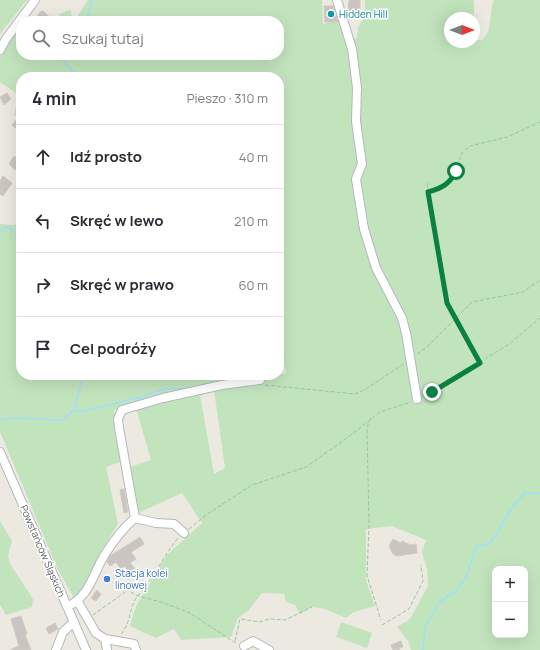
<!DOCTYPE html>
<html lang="pl">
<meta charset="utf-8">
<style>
body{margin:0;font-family:Manrope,sans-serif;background:#f2f2f3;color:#2b2b33}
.controls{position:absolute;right:12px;bottom:12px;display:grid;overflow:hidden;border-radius:8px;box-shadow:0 4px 16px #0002}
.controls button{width:36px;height:36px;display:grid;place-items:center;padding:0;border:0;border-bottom:1px solid #e1e1e2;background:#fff;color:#2b2b33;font:20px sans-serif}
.compass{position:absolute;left:444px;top:12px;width:36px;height:36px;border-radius:50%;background:#fff;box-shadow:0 4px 16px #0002;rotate:90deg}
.stop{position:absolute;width:12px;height:12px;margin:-9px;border:3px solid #0b8043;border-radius:50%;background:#fff}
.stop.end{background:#0b8043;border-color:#fff;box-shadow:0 1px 4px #0008}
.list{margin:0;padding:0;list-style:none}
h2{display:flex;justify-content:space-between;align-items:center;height:52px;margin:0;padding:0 16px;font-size:17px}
h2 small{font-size:13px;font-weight:400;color:#7c7c81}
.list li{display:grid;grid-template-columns:26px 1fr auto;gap:12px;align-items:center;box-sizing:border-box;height:64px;padding:0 16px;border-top:1px solid #e1e1e2}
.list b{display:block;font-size:15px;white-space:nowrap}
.list em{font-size:13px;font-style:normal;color:#7c7c81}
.icon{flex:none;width:22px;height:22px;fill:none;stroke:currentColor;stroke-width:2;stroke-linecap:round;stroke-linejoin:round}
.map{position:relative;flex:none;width:540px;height:650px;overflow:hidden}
.search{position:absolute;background:#fff;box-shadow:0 4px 16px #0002;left:16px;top:16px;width:268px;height:44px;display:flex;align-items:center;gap:10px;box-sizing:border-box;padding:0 14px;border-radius:16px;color:#7c7c81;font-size:15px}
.panel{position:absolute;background:#fff;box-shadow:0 4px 16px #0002;left:16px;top:72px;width:268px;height:308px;border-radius:16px}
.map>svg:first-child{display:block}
.green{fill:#c2e4bd;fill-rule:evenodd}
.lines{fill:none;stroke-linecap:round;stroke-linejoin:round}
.stream{stroke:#a0defd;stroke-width:1.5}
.building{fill:#cac5c0;stroke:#d1cac0}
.minor-casing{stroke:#b4b8bc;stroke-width:10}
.path{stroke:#98c7a0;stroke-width:1;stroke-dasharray:4 2;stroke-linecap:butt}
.minor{stroke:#fff;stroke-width:8}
.route{stroke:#0b8043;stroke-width:5}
.culture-dot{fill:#0f9aa8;stroke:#fff;stroke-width:1.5}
.shop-dot{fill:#3f7fe0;stroke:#fff;stroke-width:1.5}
.labels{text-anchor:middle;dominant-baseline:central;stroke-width:3;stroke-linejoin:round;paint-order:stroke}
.culture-label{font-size:10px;fill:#0d838f;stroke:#fff;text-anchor:start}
.street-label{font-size:10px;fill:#5a5e62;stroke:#fff}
.shop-label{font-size:10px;fill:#366cbe;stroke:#fff;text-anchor:start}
</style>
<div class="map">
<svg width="540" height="650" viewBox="0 0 540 650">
<rect width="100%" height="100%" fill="#ece9e1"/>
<path class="green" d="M0 0H27L0 34Z
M88 0H322L323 24 344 19 348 39 357 38 358 27 365 16V0H474V18H450V42H474V36L476 40H482C494 30 488 13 494 0H540V650H411L408 641 397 627 410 619 428 586 427 569 422 552 426 540 392 526 366 529V580L375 606 354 612 346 618 325 609 312 607 300 614 295 605 286 602 284 594 262 593 248 611 238 618 231 637 181 640 174 629 156 638 130 626 136 606 167 555 202 523 182 493 138 513 130 467 151 460 136 408 157 401 200 395 214 474 225 468 214 390 286 373 279 341V77H21V119L14 115 19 95 0 82V56L16 31 21 35V55H279V21H79L77 17ZM495 569H525V635H495Z
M70 10 73 21H62L59 14Z
M21 211V375H256L257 378 154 396 114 410 123 461 106 467 118 524 100 553 80 594 74 598 58 570 0 432V224L15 225Z
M0 521 12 541 8 555 10 564 33 599 32 607 6 615 0 605Z
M341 622 372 633 367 648 336 637Z"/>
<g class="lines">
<path class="stream" d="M90 21 88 13 92 0
M61 55 65 63 78 77
M0 231 7 227 16 233 21 232
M74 410 80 412 141 397 167 388 183 389
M0 420 16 418 62 420 74 410 83 375
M423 650 425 627 439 602 455 592 466 577 476 547 491 543 513 506 525 493H540"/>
</g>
<path class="building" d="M349 0H360V15L348 14Z
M324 6H333L338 22H325Z
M41 11H43L54 21H34Z
M7 93 11 99 4 105 0 97Z
M16 120 21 123V132L12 125Z
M14 156 19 160 18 161 20 162 15 170 9 164Z
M3 176 12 183 3 196 0 194V181Z
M124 489 128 512 124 513 120 490Z
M140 537 144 544 131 552 136 559 130 563 135 569 129 573 125 566 121 569 116 562 110 566 107 562 110 556Z
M393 539 401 543 402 541 410 545 416 544 417 553 397 556 393 554 389 546Z
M97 590 101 594 96 601 91 598Z
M21 616 27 634 25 635 31 650H10L19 646 11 619Z
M55 623 58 629 49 634 46 628Z
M401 641 403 647 399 648 400 650H393L391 645Z"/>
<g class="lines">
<g class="minor-casing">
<path id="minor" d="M337 0 352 49 357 88 356 121 362 164 356 179 364 229 376 268 402 318 406 333 417 399
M0 50 6 39 35 0
M0 452 86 650
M135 518 156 523 174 524 184 533
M78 602 96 633 105 639 107 650
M67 607C90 596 92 576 104 556 112 543 123 528 135 518L119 428 118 419 122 410 163 398 222 385 260 380
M105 639 134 644 136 650
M244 646 253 641 269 650
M56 650 63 632 74 622"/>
</g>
<path class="path" d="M427 183 447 303 479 363
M428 192 440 189 451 181 462 153 470 146 507 137 540 122
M417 354 427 347 472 302 523 292 540 280
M265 385 355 394 366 389 405 363
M423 396 508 345 540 318
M371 418 367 427 369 525 367 576 381 620
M189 529 206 515 252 485 306 467 351 435 380 412 411 402
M114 575 126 589 138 596 161 602 190 613 237 644
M93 615 128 590
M382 625 409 609 423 581 421 565
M121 634C130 624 129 612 135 600 138 595 143 591 146 586 158 570 166 552 179 537
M235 641 240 619 260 622 269 619 285 620 312 607"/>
<use href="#minor" class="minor"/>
</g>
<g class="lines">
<path class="route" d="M432 392 480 363 447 303 428 192C442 188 450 184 456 171"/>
</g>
<circle class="culture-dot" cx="331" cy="14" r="4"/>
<circle class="shop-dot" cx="107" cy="579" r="4"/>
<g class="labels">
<g class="culture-label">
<text x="339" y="14">Hidden Hill</text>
</g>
<g class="street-label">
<text transform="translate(43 551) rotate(67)">Powstańców Śląskich</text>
</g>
<g class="shop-label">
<text x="115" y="573">Stacja kolei<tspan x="115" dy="12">linowej</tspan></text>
</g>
</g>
</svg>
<div class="controls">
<button>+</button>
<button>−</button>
</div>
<svg class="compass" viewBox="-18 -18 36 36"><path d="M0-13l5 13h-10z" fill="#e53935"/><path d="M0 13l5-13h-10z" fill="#7c7c81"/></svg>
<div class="stop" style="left:456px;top:171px"></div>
<div class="stop end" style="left:432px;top:392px"></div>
<div class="search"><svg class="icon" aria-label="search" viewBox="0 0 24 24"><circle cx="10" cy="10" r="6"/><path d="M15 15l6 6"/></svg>Szukaj tutaj</div>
<section class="panel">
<h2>4 min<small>Pieszo · 310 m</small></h2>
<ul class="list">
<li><svg class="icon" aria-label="ahead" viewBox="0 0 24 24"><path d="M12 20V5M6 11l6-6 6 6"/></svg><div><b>Idź prosto</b></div><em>40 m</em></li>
<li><svg class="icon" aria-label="left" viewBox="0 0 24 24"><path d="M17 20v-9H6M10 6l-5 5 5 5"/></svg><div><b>Skręć w lewo</b></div><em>210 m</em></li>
<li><svg class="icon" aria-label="right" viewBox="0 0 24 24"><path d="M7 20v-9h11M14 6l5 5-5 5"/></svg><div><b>Skręć w prawo</b></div><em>60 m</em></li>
<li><svg class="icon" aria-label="arrive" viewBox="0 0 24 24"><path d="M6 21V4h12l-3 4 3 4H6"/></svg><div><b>Cel podróży</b></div></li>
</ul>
</section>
</div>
